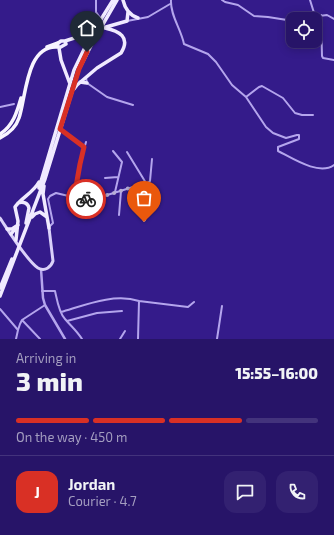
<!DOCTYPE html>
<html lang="en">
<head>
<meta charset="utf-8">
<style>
	:root { --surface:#271468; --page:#332171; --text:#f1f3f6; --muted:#a49ec0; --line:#43337c; --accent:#d93025 }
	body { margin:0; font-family:"Exo 2",sans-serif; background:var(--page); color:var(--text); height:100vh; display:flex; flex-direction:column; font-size:15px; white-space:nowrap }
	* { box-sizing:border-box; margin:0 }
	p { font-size:13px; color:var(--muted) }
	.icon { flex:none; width:22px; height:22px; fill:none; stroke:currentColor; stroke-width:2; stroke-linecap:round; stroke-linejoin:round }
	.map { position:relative; height:339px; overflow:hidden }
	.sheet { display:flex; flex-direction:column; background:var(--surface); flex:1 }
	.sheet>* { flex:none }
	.fabs { position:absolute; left:286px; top:12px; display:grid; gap:8px }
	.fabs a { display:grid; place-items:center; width:36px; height:36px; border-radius:8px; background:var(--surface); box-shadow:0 2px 10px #0003,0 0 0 1px var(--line); font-size:20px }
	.pin { position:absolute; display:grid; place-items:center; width:34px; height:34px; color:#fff; margin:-41px -17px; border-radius:50% 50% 50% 0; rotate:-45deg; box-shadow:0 0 4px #0007 }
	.pin .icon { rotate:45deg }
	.courier { position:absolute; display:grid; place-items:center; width:40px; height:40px; margin:-20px; border:3px solid #d93025; border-radius:50%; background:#fff; color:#222; box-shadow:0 1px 5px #0007 }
	.headline em { font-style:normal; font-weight:800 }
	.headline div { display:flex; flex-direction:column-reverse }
	.headline { display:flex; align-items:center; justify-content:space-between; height:68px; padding:0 16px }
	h1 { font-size:26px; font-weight:800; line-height:30px }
	.bar { display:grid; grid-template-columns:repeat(4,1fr); gap:6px 4px; align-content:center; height:48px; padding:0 16px }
	.bar i { height:5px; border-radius:3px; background:var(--line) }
	.bar .current { background:var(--accent) }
	.bar p { grid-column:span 4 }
	.line { display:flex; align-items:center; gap:10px; padding:0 16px; border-top:1px solid var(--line) }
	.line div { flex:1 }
	.round { display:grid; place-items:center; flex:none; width:42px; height:42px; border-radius:12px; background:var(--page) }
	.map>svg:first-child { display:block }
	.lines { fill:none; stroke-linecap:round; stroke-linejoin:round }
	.minor { stroke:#b4a5ed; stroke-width:2 }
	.tertiary { stroke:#b4a5ed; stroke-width:2.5 }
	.secondary { stroke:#dad1f9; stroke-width:3 }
	.primary { stroke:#f0eaff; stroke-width:3.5 }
	.trunk { stroke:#f8f4ff; stroke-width:3.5 }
	.done { stroke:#b8afd6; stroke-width:4; stroke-dasharray:0 7.2 }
	.route { stroke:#d93025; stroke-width:5 }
</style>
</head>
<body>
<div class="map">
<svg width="334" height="339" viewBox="0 0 334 339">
	<rect width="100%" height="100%" fill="#341b8a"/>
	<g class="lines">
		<!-- minor -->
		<path class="minor" d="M96,0V12L101,19
			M171,0C170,15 181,29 184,44L208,54L216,62L232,85L246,97L266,127L273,133L286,138L297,135H299V139L278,147V151C292,158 319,176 334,165
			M222,0L225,2L238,5L254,16L268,17L287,20L293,19
			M310,0L315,16
			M321,15L322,56L323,58L334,60
			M295,19L327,15L334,19
			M127,21L148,17L170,4
			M86,78L87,83L107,97L133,105
			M246,97L259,87L262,86L283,98L295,113L302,115H313
			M0,107L14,104
			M61,129L84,147
			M113,151L122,162L115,192
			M127,152L146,183
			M105,178L118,177
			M74,198L80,164L86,142
			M119,215L121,191
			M144,221L148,183L150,181L152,159
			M49,227L53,223L48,199L50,196L56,193L81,199L104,196L146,183H148
			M42,291H55C57,300 59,313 65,319C71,326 77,331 82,339
			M0,309L18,330L16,339
			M61,312C85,305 114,293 139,301
			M22,320L45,305
			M67,321L97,313L122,311
			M18,330L20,324L22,320L40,339
			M120,339L125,331
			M138,339L139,301L188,307L194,302
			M217,339L222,306"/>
		<!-- tertiary -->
		<path class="tertiary" d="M41,269L43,298L45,305L65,339"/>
		<!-- secondary -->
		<path class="secondary" d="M0,218C8,230 27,261 38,268C45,272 51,267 53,261L49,228"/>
		<!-- primary -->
		<path class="primary" d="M123,0C125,9 129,15 138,18
			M106,27L127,21L128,12
			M61,41H65L66,44L59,48L57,44Z
			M65,41L93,32
			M59,48L61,60L70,84
			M80,82L87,83
			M74,89L77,85L97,68L121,53C131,37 119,31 105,28
			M44,186L43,194L49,228
			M39,188L74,70L90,37L113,0
			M18,203C23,201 28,203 29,208L26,223
			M32,217L35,214L40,212L47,217
			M7,229H12L18,225
			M11,234L16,228
			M16,240L18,221L15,207C22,197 33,193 39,182
			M0,288L12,259
			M0,296L45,179L79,69L95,38L117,0"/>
		<!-- trunk -->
		<path class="trunk" d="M47,47L58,43
			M0,134C13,126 17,112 21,98
			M0,138C8,134 16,127 19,118C26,98 26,45 57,47"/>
	</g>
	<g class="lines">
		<!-- done -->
		<path class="done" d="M86,199L104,196L146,183H148L144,222"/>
		<!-- route -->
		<path class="route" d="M86,199H81L74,198L80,164L84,147L60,129L79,69L87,52"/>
	</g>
</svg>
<div class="fabs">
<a><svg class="icon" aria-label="locate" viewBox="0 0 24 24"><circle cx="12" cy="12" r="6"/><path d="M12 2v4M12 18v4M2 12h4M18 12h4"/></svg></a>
</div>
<div class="pin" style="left:144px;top:222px;background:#ea580c"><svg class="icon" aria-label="bag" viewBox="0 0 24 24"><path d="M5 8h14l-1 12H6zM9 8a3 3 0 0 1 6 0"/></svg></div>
<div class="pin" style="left:87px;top:52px;background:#1f2937"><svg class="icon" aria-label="home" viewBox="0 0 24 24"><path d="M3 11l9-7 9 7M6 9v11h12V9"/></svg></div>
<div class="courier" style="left:86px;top:199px"><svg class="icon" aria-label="bike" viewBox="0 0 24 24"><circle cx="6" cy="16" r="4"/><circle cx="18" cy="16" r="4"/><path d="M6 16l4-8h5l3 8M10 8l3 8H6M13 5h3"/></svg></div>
</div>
<section class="sheet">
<div class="headline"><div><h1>3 min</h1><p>Arriving in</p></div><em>15:55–16:00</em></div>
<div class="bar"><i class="current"></i><i class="current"></i><i class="current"></i><i></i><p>On the way · 450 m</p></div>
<div class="line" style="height:72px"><b class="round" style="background:var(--accent);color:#fff">J</b><div><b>Jordan</b><p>Courier · 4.7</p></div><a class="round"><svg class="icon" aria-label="chat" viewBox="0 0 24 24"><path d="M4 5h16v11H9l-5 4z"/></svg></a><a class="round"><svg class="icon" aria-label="phone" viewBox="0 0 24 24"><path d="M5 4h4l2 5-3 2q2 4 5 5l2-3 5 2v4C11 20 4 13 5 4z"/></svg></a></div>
</section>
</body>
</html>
